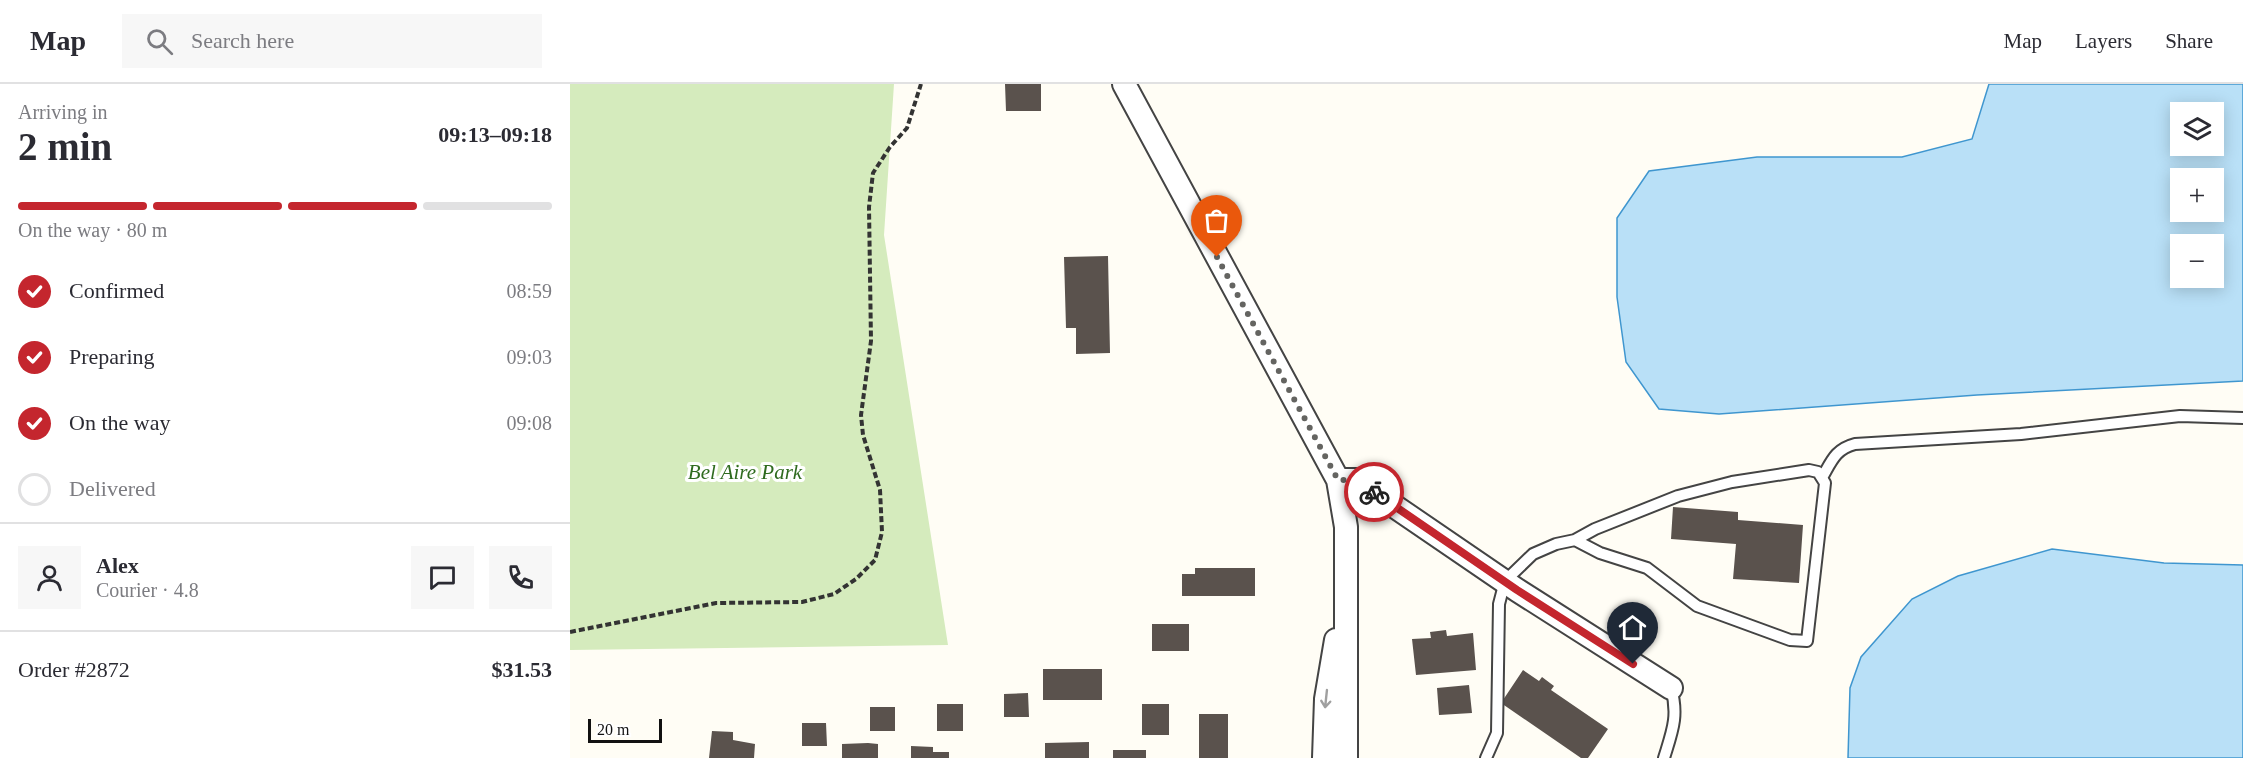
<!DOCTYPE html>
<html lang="en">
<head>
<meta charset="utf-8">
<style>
	:root { --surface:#fff; --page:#f7f7f7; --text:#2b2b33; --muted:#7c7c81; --line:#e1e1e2; --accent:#c4262e }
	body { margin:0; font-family:"Times New Roman",serif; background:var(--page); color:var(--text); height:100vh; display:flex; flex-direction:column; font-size:22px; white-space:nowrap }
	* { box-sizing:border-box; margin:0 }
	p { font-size:20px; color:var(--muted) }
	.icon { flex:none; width:33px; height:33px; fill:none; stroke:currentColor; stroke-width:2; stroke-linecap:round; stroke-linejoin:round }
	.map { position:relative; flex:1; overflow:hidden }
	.panel { display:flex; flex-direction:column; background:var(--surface); width:570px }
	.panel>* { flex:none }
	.buttons { position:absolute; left:1600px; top:18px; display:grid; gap:12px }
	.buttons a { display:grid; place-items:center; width:54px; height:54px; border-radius:0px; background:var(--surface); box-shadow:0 3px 15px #0003; font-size:30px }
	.scale { position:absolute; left:18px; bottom:15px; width:74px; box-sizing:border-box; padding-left:6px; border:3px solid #111; border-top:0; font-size:16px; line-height:21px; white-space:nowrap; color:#111; -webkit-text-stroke:4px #fff; paint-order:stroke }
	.pin { position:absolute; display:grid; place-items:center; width:51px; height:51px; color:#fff; margin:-62px -26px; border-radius:50% 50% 50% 0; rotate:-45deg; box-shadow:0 0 6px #0007 }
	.pin .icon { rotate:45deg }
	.courier { position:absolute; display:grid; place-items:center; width:60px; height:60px; margin:-30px; border:4px solid #c4262e; border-radius:50%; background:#fff; color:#222; box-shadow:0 2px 8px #0007 }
	.headline em { font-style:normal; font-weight:800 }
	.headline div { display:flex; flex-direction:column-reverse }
	.headline { display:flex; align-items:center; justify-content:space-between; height:102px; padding:0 18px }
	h1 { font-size:39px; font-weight:800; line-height:45px }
	.bar { display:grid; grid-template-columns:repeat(4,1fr); gap:9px 6px; align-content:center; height:72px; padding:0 18px }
	.bar i { height:8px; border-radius:4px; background:var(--line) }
	.bar .current { background:var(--accent) }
	.bar p { grid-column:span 4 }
	.line { display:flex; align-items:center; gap:15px; padding:0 18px; border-top:2px solid var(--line) }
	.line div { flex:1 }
	.round { display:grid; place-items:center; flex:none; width:63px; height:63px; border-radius:0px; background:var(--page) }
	ol { padding:0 18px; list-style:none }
	li { display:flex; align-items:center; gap:18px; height:66px }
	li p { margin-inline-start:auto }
	li .icon { padding:6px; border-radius:50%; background:var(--accent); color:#fff; stroke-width:4 }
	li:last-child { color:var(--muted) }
	li i { width:33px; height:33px; border:3px solid var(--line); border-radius:50% }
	header { display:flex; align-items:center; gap:36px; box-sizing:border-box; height:84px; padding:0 30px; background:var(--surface); border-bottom:2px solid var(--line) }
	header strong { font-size:28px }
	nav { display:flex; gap:33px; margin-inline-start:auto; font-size:21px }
	.search { width:420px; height:54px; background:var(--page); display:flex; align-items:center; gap:15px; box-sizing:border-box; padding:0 21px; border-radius:0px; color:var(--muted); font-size:22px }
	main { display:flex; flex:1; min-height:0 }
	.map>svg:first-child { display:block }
	.green { fill:#d5ebbd }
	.water { fill:#b9e0f7; stroke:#3f96cf; stroke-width:1.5; fill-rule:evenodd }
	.building { fill:#5a524d }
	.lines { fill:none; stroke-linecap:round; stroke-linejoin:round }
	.service-casing { stroke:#444; stroke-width:14 }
	.minor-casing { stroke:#444; stroke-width:26 }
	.path { stroke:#333; stroke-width:4; stroke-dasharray:6 3; stroke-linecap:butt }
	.service { stroke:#fff; stroke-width:10 }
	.minor { stroke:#fff; stroke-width:22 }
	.oneway { stroke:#a0a0a0 }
	.done { stroke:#646461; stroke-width:6; stroke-dasharray:0 10.8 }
	.route { stroke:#c4262e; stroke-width:8 }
	.labels { text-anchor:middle; stroke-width:6; stroke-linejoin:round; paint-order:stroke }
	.park-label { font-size:21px; font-style:italic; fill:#2f6b1f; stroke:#fff }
</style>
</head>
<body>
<header>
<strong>Map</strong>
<div class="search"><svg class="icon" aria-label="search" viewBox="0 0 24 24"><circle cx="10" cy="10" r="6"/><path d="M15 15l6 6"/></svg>Search here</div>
<nav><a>Map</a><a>Layers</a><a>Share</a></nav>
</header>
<main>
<section class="panel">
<div class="headline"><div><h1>2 min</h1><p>Arriving in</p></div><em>09:13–09:18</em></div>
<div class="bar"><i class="current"></i><i class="current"></i><i class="current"></i><i></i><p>On the way · 80 m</p></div>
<ol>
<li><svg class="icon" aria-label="check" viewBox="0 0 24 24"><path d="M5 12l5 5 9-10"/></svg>Confirmed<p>08:59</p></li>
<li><svg class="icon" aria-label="check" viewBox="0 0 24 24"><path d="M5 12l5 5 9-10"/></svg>Preparing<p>09:03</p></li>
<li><svg class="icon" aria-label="check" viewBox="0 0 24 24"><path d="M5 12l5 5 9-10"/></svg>On the way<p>09:08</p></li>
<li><i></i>Delivered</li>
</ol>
<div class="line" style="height:108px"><a class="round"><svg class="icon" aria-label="person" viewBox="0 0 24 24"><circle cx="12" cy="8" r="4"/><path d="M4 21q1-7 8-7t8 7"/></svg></a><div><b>Alex</b><p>Courier · 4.8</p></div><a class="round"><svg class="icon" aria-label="chat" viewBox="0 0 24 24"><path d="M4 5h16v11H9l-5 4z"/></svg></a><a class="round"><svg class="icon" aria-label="phone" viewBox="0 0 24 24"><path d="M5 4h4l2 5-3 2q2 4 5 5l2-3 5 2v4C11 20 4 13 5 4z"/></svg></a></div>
<div class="line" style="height:78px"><div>Order #2872</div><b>$31.53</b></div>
</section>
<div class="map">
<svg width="1673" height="674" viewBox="0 0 1673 674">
	<rect width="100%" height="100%" fill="#fffdf5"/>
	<!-- green -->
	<path class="green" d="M0,0H324L314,151L378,561L0,566Z"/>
	<!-- water -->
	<path class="water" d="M1419,0H1673V297L1407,311L1149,330L1089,325L1056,278L1047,213V134L1079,87L1187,73H1332L1402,55ZM1611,28H1644V62H1611ZM1611,94H1644V128H1611ZM1611,160H1644V194H1611Z
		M1482,465L1594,479L1673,481V674H1278L1280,604L1291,573L1342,515L1388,492Z"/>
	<!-- building -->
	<path class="building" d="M435,0H471V27H436Z
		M538,172L540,269L506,270V244H496L494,173Z
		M1103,423L1168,428V436L1233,441L1229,499L1163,495L1166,460L1101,455Z
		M625,484H685V512H612V490H625Z
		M582,540H619V567H582Z
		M876,546L877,552L903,549L906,586L846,591L842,555L861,554L860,548Z
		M473,585H532V616H473Z
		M953,586L969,597L972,593L984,602L981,606L1038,645L1018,674H1011L931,619Z
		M899,601L902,629L869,631L867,604Z
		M458,609L459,633H434V610Z
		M367,620H393V647H367Z
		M572,620H599V651H572Z
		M300,623H325V647H300Z
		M629,630H658V674H629Z
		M232,639H256L257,662H232Z
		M142,647L163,648V656L185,660L184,674H139Z
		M519,658V674H475V659Z
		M298,659L308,660V674H272V660Z
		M341,662L363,663V668H379V674H341Z
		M543,666H576V674H543Z"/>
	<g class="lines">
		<!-- service casing -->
		<g class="service-casing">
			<path id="service" d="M1253,392C1262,376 1266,365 1285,360L1451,350L1610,332L1673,334
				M916,674L927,649L929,520L935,497L963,470L986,460L1005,456L1025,445L1108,412L1162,398L1239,386L1248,388L1255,399L1237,557L1220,556L1127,522L1077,484L1030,469L1005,456
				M1094,674C1102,648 1109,632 1101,604"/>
		</g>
		<!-- minor casing -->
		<g class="minor-casing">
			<path id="minor" d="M554,0L768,396L776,443V674
				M768,396H786L947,506L1101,604
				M754,674L756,615L766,556"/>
		</g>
		<!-- path -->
		<path class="path" d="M0,548L146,519L232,518L264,510L286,495L305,476L312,448L310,406L293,351L291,331L301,257L299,123L303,89L320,63L337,44L351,0"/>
		<!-- service -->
		<use href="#service" class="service"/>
		<!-- minor -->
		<use href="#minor" class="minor"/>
	</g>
	<!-- one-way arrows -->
	<defs><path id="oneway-shaft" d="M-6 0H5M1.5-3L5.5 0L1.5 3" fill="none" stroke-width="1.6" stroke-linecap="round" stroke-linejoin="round" transform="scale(1.5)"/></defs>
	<use class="oneway" href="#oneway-shaft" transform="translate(756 615) rotate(96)"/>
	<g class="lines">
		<!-- done -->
		<path class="done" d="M647,173L768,396H786L804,408"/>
		<!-- route -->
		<path class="route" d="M804,408L947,506L1063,580"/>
	</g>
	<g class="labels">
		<!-- park labels -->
		<g class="park-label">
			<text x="175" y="395">Bel Aire Park</text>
		</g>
	</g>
</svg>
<div class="buttons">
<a><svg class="icon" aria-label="layers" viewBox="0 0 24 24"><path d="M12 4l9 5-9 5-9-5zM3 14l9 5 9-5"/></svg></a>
<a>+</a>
<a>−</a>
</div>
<div class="scale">20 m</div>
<div class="pin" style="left:647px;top:173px;background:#ea580c"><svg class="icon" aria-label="bag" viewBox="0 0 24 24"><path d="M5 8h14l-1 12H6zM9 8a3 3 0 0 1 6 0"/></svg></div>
<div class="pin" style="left:1063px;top:580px;background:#1f2937"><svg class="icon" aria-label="home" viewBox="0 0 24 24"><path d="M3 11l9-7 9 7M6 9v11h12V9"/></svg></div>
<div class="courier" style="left:804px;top:408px"><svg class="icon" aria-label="bike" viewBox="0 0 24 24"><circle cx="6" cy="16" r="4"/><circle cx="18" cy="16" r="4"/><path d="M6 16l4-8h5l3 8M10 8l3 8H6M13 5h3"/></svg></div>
</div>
</main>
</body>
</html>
